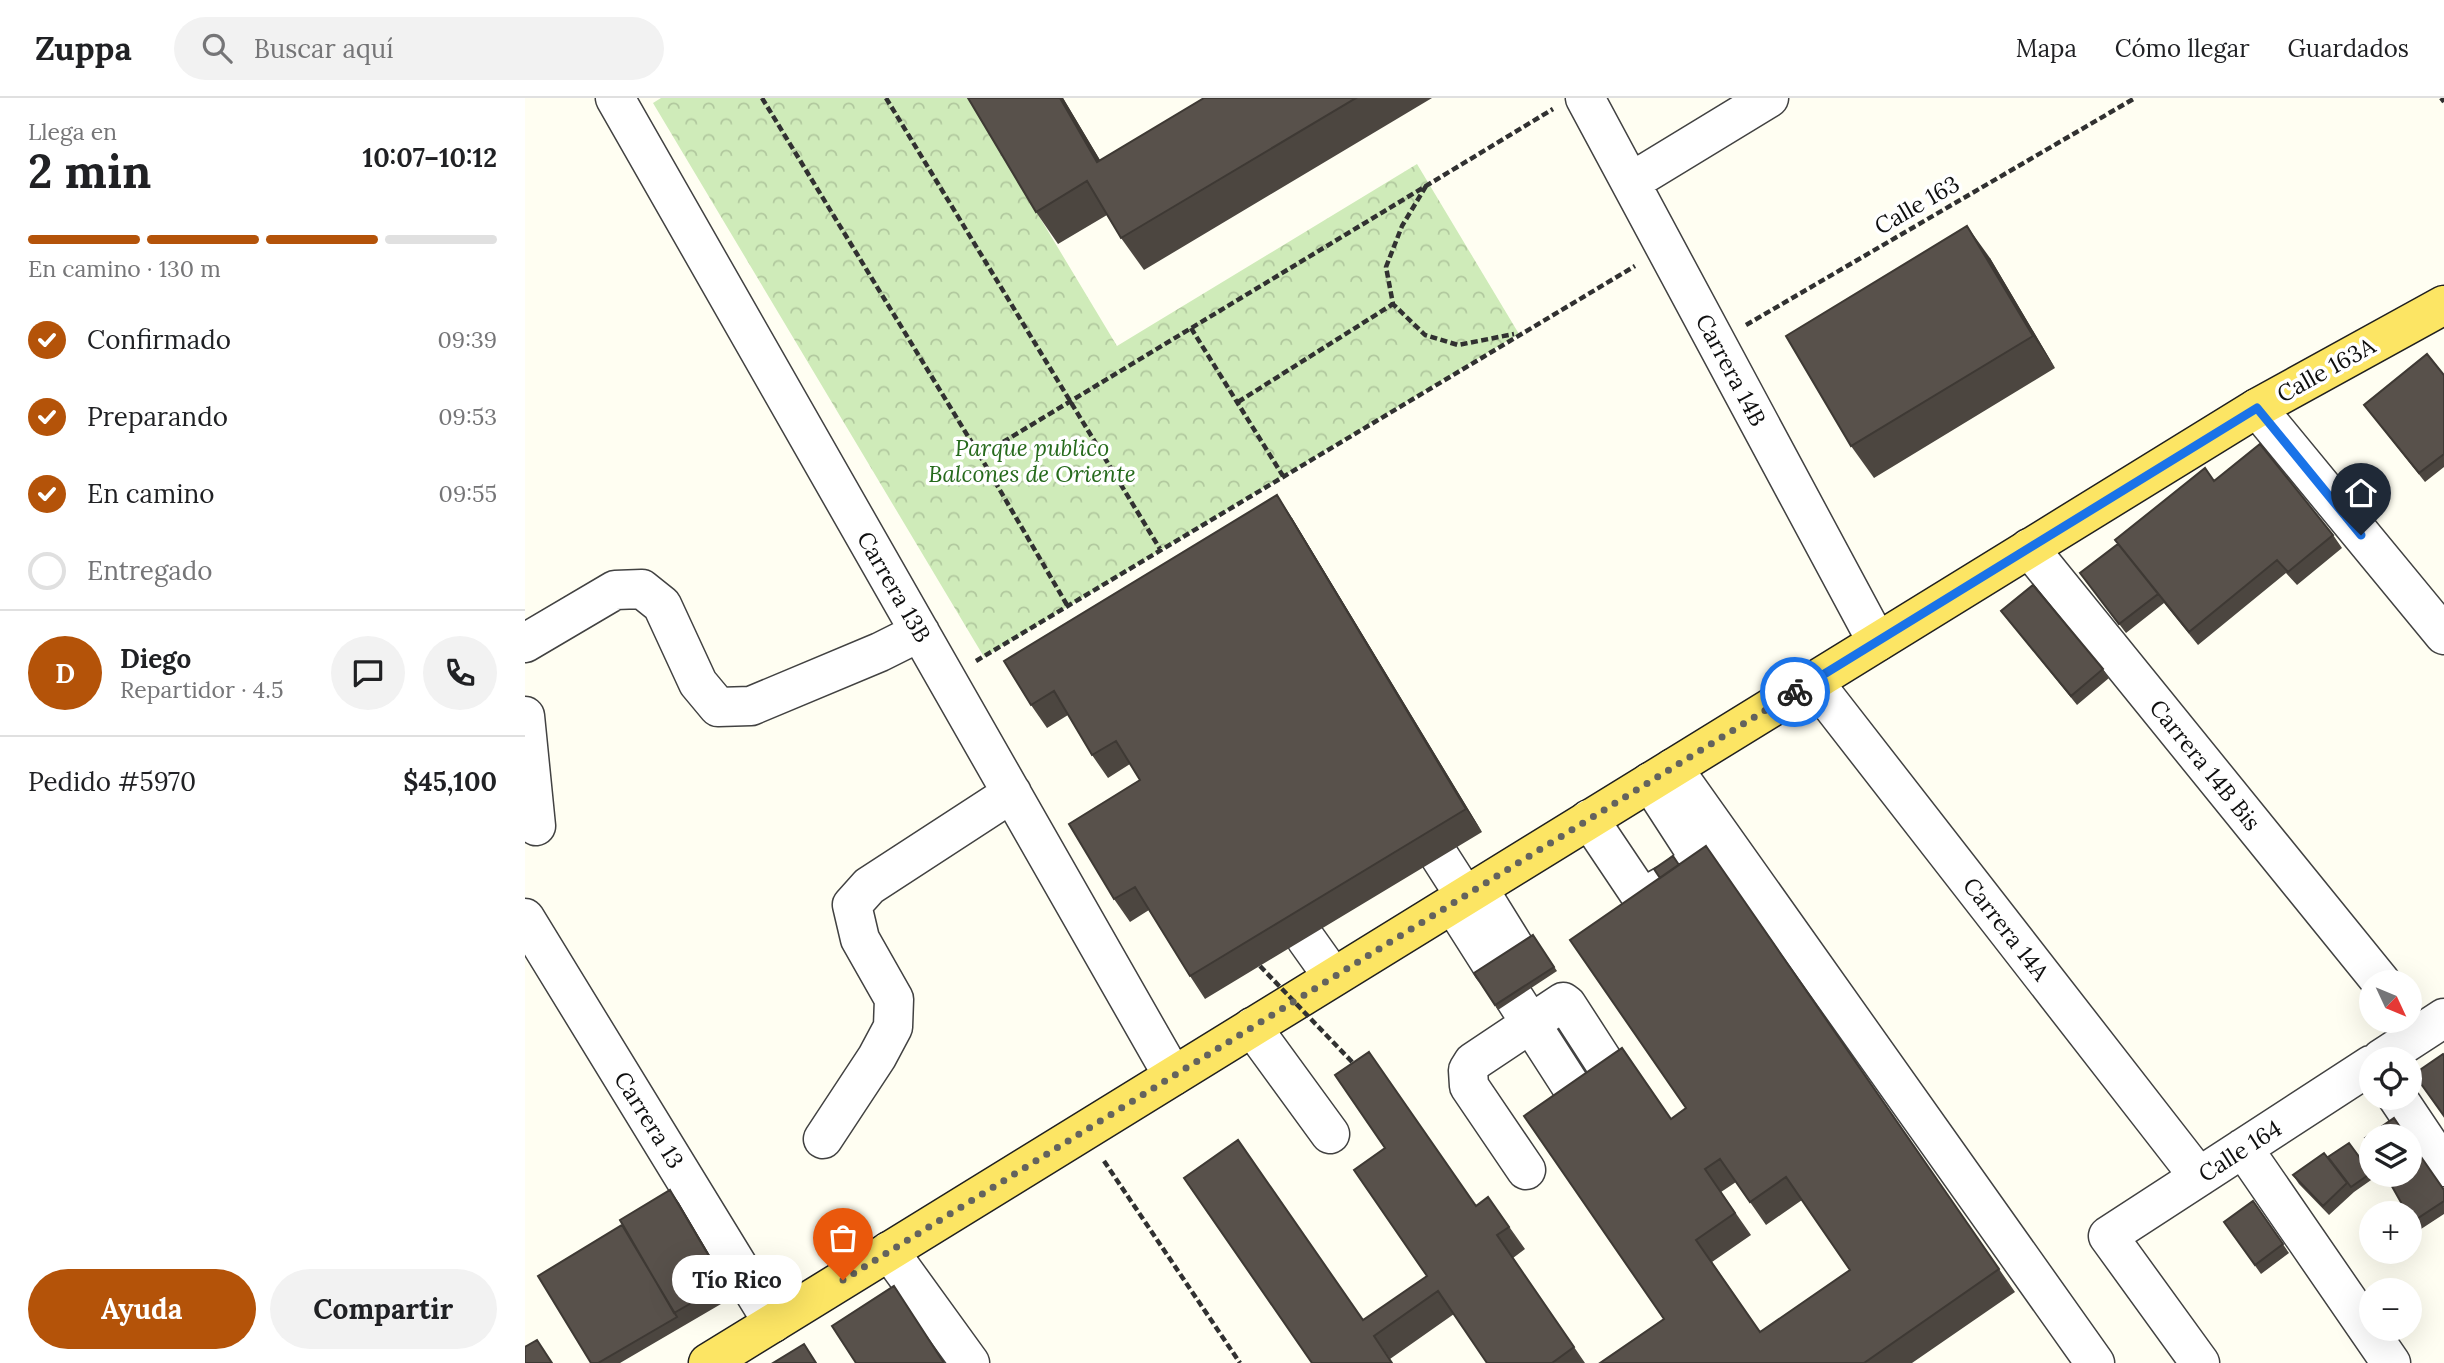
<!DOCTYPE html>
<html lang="es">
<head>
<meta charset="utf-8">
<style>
	:root { --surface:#fff; --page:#f2f2f2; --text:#202124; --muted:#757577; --line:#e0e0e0; --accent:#b45309 }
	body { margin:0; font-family:Lora,serif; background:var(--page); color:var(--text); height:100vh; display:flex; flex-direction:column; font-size:26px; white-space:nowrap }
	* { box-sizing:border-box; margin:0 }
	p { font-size:23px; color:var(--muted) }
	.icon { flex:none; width:38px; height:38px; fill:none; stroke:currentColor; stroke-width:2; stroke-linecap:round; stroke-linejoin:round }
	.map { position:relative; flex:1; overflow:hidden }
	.sheet { display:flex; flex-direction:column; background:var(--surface); width:525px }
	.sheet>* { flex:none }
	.needle { width:46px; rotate:134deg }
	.controls { position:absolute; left:1834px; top:872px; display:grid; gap:14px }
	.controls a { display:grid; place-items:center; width:63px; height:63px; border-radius:50%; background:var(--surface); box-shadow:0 7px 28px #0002; font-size:35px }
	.pin { position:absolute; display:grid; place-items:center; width:60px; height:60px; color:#fff; margin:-72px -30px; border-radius:50% 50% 50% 0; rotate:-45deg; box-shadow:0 0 7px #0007 }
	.pin .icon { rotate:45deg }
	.courier { position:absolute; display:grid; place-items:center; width:70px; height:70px; margin:-35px; border:5px solid #1a73e8; border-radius:50%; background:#fff; color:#222; box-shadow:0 2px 9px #0007 }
	.bubble { position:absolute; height:49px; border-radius:24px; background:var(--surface); box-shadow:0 7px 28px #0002; font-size:23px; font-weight:800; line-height:49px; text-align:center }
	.overview em { font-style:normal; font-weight:800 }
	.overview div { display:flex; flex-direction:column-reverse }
	.overview { display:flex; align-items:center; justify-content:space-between; height:119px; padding:0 28px }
	h1 { font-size:46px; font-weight:800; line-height:52px }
	.bar { display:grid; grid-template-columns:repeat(4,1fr); gap:10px 7px; align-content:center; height:84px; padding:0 28px }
	.bar i { height:9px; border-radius:5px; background:var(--line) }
	.bar .on { background:var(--accent) }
	.bar p { grid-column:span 4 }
	.line { display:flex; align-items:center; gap:18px; padding:0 28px; border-top:2px solid var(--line) }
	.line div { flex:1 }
	.round { display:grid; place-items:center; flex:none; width:74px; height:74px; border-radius:37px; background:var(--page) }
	ol { padding:0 28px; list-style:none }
	li { display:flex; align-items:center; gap:21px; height:77px }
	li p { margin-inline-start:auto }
	li .icon { padding:7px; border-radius:50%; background:var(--accent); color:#fff; stroke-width:4 }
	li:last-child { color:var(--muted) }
	li i { width:38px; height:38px; border:4px solid var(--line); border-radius:50% }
	.primary-button { display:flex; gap:14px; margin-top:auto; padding:14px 28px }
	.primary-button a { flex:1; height:80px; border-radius:42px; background:var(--accent); color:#fff; font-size:28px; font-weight:800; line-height:80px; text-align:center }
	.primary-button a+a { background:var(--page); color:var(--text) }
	header { display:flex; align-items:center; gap:42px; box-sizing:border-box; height:98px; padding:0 35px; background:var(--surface); border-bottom:2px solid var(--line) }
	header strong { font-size:33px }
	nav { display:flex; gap:38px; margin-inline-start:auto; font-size:24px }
	.search { width:490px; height:63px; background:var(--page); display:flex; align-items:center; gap:18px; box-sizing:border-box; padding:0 24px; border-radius:38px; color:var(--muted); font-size:26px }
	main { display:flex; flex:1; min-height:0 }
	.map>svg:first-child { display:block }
	.park { fill:url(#park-crowns) }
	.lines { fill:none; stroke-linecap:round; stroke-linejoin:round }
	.minor-casing { stroke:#424242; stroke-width:41 }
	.major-casing { stroke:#202020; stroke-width:41 }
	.path { stroke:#313131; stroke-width:4.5; stroke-dasharray:7 3.5; stroke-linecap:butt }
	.minor { stroke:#fff; stroke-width:38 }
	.major { stroke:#fce564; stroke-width:38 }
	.path-bridge { stroke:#313131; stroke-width:4.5; stroke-dasharray:7 3.5; stroke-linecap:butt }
	.wall { fill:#4c4640; fill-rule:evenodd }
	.shaded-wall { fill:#3e3934 }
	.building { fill:#58514b; stroke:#3e3934; stroke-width:2; fill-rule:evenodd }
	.done { stroke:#63635e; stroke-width:7; stroke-dasharray:0 12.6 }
	.route { stroke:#1a73e8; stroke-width:9 }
	.labels { text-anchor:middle; stroke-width:7; stroke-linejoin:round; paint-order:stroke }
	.street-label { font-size:23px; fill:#0f0f0f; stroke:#fff }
	.park-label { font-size:23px; font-style:italic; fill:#266a1c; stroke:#fff }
</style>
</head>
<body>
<header>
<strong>Zuppa</strong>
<div class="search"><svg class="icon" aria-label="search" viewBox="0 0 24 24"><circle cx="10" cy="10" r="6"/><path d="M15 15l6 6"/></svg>Buscar aquí</div>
<nav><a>Mapa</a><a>Cómo llegar</a><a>Guardados</a></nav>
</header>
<main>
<section class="sheet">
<div class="overview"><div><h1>2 min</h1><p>Llega en</p></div><em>10:07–10:12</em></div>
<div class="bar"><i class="on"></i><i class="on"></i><i class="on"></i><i></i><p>En camino · 130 m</p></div>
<ol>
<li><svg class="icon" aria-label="check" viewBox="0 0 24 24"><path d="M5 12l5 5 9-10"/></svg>Confirmado<p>09:39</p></li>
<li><svg class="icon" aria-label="check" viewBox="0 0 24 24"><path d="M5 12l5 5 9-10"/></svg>Preparando<p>09:53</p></li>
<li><svg class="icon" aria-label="check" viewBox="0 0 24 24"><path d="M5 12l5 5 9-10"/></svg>En camino<p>09:55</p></li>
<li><i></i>Entregado</li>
</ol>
<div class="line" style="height:126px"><b class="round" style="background:var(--accent);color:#fff">D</b><div><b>Diego</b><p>Repartidor · 4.5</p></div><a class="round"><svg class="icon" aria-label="chat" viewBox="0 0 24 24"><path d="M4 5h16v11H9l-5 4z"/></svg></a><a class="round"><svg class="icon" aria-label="phone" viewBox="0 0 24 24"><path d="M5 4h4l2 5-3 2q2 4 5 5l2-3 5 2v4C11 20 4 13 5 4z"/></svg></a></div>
<div class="line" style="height:91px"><div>Pedido #5970</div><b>$45,100</b></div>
<div class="primary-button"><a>Ayuda</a><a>Compartir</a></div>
</section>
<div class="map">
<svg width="1919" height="1265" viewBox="0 0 1919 1265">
	<defs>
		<pattern id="park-crowns" width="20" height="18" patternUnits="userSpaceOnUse" patternTransform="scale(1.75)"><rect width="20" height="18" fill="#cfebb9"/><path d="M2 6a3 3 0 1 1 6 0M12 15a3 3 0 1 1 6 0" fill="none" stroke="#b1c89e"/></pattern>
	</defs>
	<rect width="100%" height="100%" fill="#fffef2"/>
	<!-- park -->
	<path class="park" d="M136,0H443L592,248L892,66L994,236L459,559L128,5Z"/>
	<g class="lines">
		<!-- minor casing -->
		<g class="minor-casing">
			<path id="minor" d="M90,0L648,978
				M1060,0L1352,544
				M1106,84L1244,0
				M1732,310L1919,537
				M1504,450L1856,884
				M0,545L90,492L117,491L137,507L173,585L193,609L226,608L355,554L395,534
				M1288,583L1674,1079
				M0,618L11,728
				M1148,670L1570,1265
				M1125,684L1171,755L1170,765L1159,774
				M1064,721L1113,794L1122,797L1140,787
				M915,759L940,798
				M953,790L992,853
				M928,806L968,869
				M0,820L248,1225
				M781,841L808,879
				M990,901L1060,1010
				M727,929L805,1036
				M1856,961L1919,920
				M1872,999L1919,1069
				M298,1041L352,959L368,929L369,901L335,841L327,807L344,788L487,695
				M1718,1050L1866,1265
				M1001,1072L944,988L943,972L948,964L1038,904L1042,907L1093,986
				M364,1153L445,1265
				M1675,1265L1583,1138L1846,967"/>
		</g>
		<!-- major casing -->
		<g class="major-casing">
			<path id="major" d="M183,1265L1732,310L1919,207"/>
		</g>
		<!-- path -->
		<path class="path" d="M237,0L455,358
			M361,0L635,451
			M1916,0L1919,4
			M901,88L877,128L861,169L868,206L900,237L933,247L989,236
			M1221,227L1610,0
			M666,230L758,378
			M713,304L868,206
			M542,507L455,358L1028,11
			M451,563L1110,168
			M579,1063L715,1265"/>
		<!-- minor -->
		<use href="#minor" class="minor"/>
		<!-- major -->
		<use href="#major" class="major"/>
		<!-- path-bridge -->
		<path class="path-bridge" d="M735,868L830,967"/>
	</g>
	<!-- wall -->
	<path class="wall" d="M443,0H538L575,62L679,0H907L619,172L596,140L582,117L533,146L511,114Z
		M1465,160L1530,270L1349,380L1326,348Z
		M1919,277V369L1900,384L1839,307Z
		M1689,383L1808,437L1817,450L1772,487L1761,475L1673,547L1639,505L1601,535L1555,475Z
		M767,420L957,734L680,901L665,878L624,812L605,824L589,801L615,682L605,666L583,680L567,657L543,617L522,630L506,607Z
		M1476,513L1578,571L1584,580L1552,607Z
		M1181,748L1490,1194L1387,1265H1075L1139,1221L1146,1021L1161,1010L1154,767ZM1211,1084L1241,1127L1277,1102L1325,1172L1235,1234L1187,1164L1226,1137L1196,1094Z
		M1008,837L1032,873L973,912L949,875Z
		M1803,1059L1846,1075L1849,1080L1829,1094L1804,1117L1774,1086L1768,1077Z
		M145,1092L154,1105L203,1188L196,1206L95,1265H66L97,1127Z
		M1919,1092V1116L1893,1133L1885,1120Z
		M963,1099L1000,1151L988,1160L1060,1265H962L929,1216L865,1261L838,1222L902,1178Z
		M1728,1103L1764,1155L1736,1176L1699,1124Z"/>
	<!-- shaded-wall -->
	<path class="shaded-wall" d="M535,0H538L595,96L572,64Z
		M1442,128L1465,160L1530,270L1508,238Z
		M752,397L767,420L957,734L941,711Z
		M145,1092L154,1105L203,1188L196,1206L187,1193Z"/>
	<!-- building -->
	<path class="building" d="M443,0H535L572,64L679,0H831L596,140L562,83L511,114Z
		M1442,128L1508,238L1326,348L1261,238Z
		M1902,256L1919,277V356L1894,375L1839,307Z
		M1735,346L1808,437L1763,474L1752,462L1664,534L1590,442L1680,370L1689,383Z
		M752,397L941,711L665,878L610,789L589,801L544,726L615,682L591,643L567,657L529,593L506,607L479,563Z
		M1593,446L1633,496L1594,526L1555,475Z
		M1508,487L1578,571L1546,598L1476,513Z
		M1181,748L1474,1171L1339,1265H1075L1139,1221L999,1018L1097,950L1146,1021L1161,1010L1045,842ZM1195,1061L1225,1104L1261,1079L1325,1172L1235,1234L1171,1142L1210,1115L1180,1071Z
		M1148,758L1154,767L1135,780L1129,771Z
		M1008,837L1029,869L970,907L949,875Z
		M844,954L951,1108L963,1099L984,1129L972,1137L1049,1249L1027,1265H962L913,1193L849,1238L867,1265H787L659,1080L713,1042L838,1222L902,1178L829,1072L860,1050L810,977Z
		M1918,956L1919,957V1018L1889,976Z
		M1869,1020L1881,1038H1846V1051L1840,1040Z
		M1885,1043L1919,1092V1103L1887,1124L1885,1120V1115H1882L1860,1076H1885Z
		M1824,1045L1846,1075L1826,1089L1803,1059Z
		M1799,1055L1822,1085L1798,1108L1768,1077Z
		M145,1092L194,1175L187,1193L149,1215L95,1122Z
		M1728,1103L1758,1146L1730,1167L1699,1124Z
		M97,1127L152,1219L73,1265H66L13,1178Z
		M369,1188L419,1265H331L307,1228Z
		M12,1242L27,1265H0V1249Z
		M279,1246L291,1265H248Z"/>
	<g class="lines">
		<!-- done -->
		<path class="done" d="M318,1182L1270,594"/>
		<!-- route -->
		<path class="route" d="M1270,594L1732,310L1836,437"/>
	</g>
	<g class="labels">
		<!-- street labels -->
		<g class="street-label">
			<text transform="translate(1392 107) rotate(-30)" y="8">Calle 163</text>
			<text transform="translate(1206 272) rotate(62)" y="8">Carrera 14B</text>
			<text transform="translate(1801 272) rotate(-29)" y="8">Calle 163A</text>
			<text transform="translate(369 489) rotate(60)" y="8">Carrera 13B</text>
			<text transform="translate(1680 667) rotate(51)" y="8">Carrera 14B Bis</text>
			<text transform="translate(1481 831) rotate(52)" y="8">Carrera 14A</text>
			<text transform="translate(124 1022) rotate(58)" y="8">Carrera 13</text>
			<text transform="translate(1715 1053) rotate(-33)" y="8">Calle 164</text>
		</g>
		<!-- park labels -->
		<g class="park-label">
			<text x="507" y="358">Parque publico<tspan x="507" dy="26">Balcones de Oriente</tspan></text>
		</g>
	</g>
</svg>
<div class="controls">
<a><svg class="needle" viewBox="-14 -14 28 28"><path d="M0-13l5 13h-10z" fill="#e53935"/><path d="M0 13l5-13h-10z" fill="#757577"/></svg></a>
<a><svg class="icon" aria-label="locate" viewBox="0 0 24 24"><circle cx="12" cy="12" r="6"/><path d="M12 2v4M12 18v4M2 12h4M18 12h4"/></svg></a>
<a><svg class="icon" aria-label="layers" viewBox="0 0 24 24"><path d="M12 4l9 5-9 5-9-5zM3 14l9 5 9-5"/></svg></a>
<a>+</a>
<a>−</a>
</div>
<div class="pin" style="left:318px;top:1182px;background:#ea580c"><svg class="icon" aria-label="bag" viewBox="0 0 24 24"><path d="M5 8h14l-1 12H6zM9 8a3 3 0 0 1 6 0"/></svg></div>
<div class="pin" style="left:1836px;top:437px;background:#1f2937"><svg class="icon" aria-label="home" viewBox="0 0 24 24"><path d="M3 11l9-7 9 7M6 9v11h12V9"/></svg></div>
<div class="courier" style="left:1270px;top:594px"><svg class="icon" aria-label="bike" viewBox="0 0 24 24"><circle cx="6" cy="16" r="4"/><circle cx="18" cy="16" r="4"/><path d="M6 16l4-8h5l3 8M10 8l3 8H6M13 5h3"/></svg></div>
<div class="bubble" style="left:147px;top:1157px;width:130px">Tío Rico</div>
</div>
</main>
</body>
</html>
